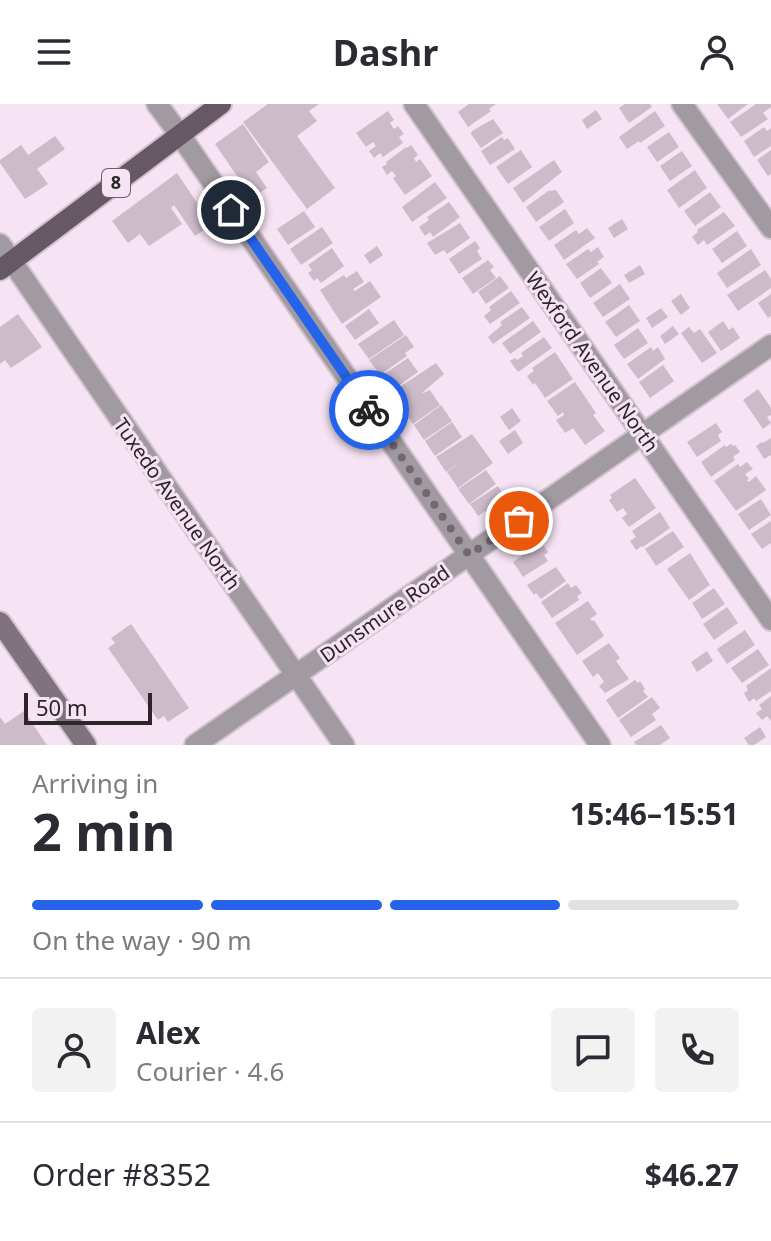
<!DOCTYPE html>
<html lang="en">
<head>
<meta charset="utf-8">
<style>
	:root { --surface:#fff; --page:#f2f2f3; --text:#2b2b33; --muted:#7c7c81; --line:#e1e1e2; --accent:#2563eb }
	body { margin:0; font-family:"Noto Sans",sans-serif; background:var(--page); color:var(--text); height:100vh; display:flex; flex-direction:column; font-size:30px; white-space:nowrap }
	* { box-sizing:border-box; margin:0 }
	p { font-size:26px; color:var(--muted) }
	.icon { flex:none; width:44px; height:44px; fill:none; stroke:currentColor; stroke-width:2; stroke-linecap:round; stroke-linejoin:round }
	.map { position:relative; height:641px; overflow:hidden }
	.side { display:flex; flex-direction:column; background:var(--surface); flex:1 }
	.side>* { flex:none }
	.scale { position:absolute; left:24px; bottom:20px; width:128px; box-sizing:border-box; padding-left:8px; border:4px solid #2c262b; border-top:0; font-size:22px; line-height:28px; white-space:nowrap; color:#2c262b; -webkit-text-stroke:6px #f6e4f4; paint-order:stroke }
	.pin { position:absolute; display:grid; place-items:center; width:68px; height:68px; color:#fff; margin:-34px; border:4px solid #fff; border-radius:50%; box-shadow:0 2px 8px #0007 }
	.courier { position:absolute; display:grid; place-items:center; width:80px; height:80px; margin:-40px; border:6px solid #2563eb; border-radius:50%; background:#fff; color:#222; box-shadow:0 2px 10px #0007 }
	.headline em { font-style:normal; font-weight:700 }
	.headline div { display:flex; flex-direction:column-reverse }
	.headline { display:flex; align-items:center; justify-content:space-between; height:136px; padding:0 32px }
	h1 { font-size:52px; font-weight:700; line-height:60px }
	.bar { display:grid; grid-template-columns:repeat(4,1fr); gap:12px 8px; align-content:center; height:96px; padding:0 32px }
	.bar i { height:10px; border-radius:6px; background:var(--line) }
	.bar .selected { background:var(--accent) }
	.bar p { grid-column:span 4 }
	.line { display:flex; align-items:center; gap:20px; padding:0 32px; border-top:2px solid var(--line) }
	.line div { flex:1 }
	.round { display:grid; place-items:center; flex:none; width:84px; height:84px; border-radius:8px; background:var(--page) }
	header { display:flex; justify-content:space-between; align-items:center; height:104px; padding:0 32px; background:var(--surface); font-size:36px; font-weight:700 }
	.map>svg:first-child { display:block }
	.building { fill:#cdbbca }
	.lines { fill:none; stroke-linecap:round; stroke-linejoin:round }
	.minor-casing { stroke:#d2c2d0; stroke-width:24 }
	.secondary-casing { stroke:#d2c2d0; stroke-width:24 }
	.primary-casing { stroke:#d2c2d0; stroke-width:24 }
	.minor { stroke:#a29aa1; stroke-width:20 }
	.secondary { stroke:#7f747e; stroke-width:20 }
	.primary { stroke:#665965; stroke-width:20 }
	.done { stroke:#736871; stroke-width:8; stroke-dasharray:0 14.4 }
	.route { stroke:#2563eb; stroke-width:10 }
	.labels { text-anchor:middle; stroke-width:6; stroke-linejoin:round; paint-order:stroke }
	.shield { fill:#f6e4f4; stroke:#695f67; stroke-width:2 }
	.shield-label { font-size:18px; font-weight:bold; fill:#2c262b }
	.street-label { font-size:20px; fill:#2c262b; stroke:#f6e4f4 }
</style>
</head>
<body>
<header><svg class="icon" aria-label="menu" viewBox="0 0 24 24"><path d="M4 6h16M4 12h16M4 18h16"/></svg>Dashr<svg class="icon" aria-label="person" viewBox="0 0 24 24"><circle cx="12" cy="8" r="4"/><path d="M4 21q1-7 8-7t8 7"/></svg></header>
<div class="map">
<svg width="771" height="641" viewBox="0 0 771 641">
	<rect width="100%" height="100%" fill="#f6e4f4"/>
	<!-- building -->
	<path class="building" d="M268,0H319L309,7L317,17L297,32L335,84L307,105L243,18Z
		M469,0H496L489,5L491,7L468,23L458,8Z
		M625,0H650L652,3L629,19L619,4Z
		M717,0H748L728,15Z
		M756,0H771V3L763,9L768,15L741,33L730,18Z
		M596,6L602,15L587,25L582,16Z
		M388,7L394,16L390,19L394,25L398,22L404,30L399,33L403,39L383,53L380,49L374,54L369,47L376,42L373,38L366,43L356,29Z
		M655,7L665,22L640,39L639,37L627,45L619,33Z
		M493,15L503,29L481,44L471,30L472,27Z
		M243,20L269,58L256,68L267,84L252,94L215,40Z
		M764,23L767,27L771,24V42L754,53L744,37Z
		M669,28L679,43L657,58L647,43Z
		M55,32L65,45L37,65L48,80L25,95L0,59V56L21,41L28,51Z
		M502,33L504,36L508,34L515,45L490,61L481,47Z
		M411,41L418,51L414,54L416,58L420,55L432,72L405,91L393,74L396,72L392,67L387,71L382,63L387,60L386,58L406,43L407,44Z
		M521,46L532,63L508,80L496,63Z
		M771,46V70L768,72L757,56Z
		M682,47L692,62L670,77L660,62Z
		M554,56L562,68L523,99L513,84Z
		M695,66L707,84L679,104L667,86Z
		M177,69L212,121L195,132L174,101L171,104L182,120L149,142L140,130L128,139L112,117Z
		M435,78L447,94L412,118L402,103Z
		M556,86L564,98L536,118L526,103L548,87Z
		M710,88L721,103L695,122L684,107Z
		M449,98L460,113L433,133L430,128L425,132L419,123L429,116L427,113Z
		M565,105L574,119L549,137L539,123Z
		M304,107L315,123L288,141L277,125Z
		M724,108L735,122L707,141L704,136L698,141L692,133L698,128L697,126Z
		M622,115L628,125L614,134L608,124Z
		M460,119L470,134L447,150L444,146L435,151L427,139Z
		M322,123L333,139L301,161L290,145Z
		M587,124L595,134L564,156L554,141L576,126L579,130Z
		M737,127L747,142L722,159L712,145Z
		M475,137L480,144L477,147L482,155L459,170L449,155Z
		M377,142L383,151L370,160L364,151Z
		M598,143L604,153L597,158L599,160L577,175L566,160L588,145L591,148Z
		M332,144L344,162L321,179L317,174L314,177L308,169L312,166L308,161Z
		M751,145L761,161L727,184L717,169Z
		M488,156L494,163L490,166L496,174L473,190L462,174Z
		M640,161L645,170L629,179L624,171Z
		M601,164L612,179L590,194L580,179Z
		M765,166L771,175V184L738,207L727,191Z
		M357,167L364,178L353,185L355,187L370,177L381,193L342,220L320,186L344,171L346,174Z
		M500,172L509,184L486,200L478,188Z
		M620,180L630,195L603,213L593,199Z
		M511,187L520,199L490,220L484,212L491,206L489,203Z
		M681,190L690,204L681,211L671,197Z
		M771,190V212L768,214L758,199Z
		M629,201L640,217L616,233L605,218Z
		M522,203L530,214L493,240L488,233L502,221L500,218Z
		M661,204L668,213L652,224L646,214Z
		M369,205L379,219L355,236L345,222Z
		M18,210L42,243L11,264L5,256L0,260V223Z
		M394,216L404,231L369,255L358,240Z
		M533,217L541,228L510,250L502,239Z
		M723,217L729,226L733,223L740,234L721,247L708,228Z
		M673,222L679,230L665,240L660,232Z
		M689,223L694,229L700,225L717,249L702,259L681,229Z
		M638,224L648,239L624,255L614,241Z
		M406,231L414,243L405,249L407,252L380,271L369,256Z
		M544,233L552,244L518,268L510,257L515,254L517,256L523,252L521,249Z
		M651,243L653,247L658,243L665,255L638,275L627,260Z
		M555,248L573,275L545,294L535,279L533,281L527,272L534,267L532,264Z
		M408,254L418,268L391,287L384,278L388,275L384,270Z
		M436,259L444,270L421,290L430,286L440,301L413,320L392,288Z
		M663,261L674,277L650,294L639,278Z
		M575,278L596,309L593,311L605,327L585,341L573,324L565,329L556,316L564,311L563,308L558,312L547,297Z
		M758,285L771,304V311L767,313L771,319L763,325L743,296Z
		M441,301L452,317L424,336L414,321Z
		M512,304L521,317L509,326L500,313Z
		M452,318L462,333L435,352L425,337Z
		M716,319L722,328L718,331L721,337L697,353L687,338Z
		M515,326L523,339L508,350L499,337Z
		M472,330L493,359L458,384L447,368L462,356L446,368L436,353Z
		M771,334V351L764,355L756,342L762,338L763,339Z
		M731,340L733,342L735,341L740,348L733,353L735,356L711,373L701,358L725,341L726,343Z
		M747,358L753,365L745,370L749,375L747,376L749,378L756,372L766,386L736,407L714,377L738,360L740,363Z
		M486,366L496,380L469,400L458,385Z
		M635,374L656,404L629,423L622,414L627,410L623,404L617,408L609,396L612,394L610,391Z
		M498,382L506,394L478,412L470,400Z
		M761,395L771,411L749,426L738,410Z
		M660,408L670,424L643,443L642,442L636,446L630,437L636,433L632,427Z
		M771,417V439L762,445L751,430Z
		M673,427L684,443L656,462L645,445Z
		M537,441L540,445L544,442L548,448L544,451L548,457L523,473L513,458Z
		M690,449L710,481L689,496L667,465Z
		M556,463L566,477L541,495L536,489L534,491L527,481Z
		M568,479L571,484L576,481L582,489L577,492L579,496L552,514L541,498Z
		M714,484L725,500L702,515L692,499Z
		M588,497L597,510L590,515L592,517L594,516L604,532L577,551L555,519Z
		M727,503L738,519L714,536L703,520Z
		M131,520L189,604L168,618L164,612L158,616L108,544L115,539L111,534Z
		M745,526L755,541L727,560L717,545Z
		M609,539L620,554L616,557L629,575L605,589L599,582L604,578L598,569L593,573L582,557Z
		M758,545L769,561L742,579L731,564Z
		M707,547L713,557L697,568L691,558Z
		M771,564V587L756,597L754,594L749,598L744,589L748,586L746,582Z
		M635,576L638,579L640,577L645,585L643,587L648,593L618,614L606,596Z
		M771,592V617L767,612L762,616L756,609L762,605L759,601Z
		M652,593L660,604L652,610L656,616L631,633L619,616Z
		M24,607L47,641H0V613L5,620Z
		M661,621L670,634L660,641H636L634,638Z
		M760,623L766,633L754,641H749L744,634Z"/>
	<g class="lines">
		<!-- minor casing -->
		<g class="minor-casing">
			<path id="minor" d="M157,0L180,31L600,641
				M414,0L771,516
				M682,0L771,124
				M0,140L344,641
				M195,641L771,241"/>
		</g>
		<!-- secondary casing -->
		<g class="secondary-casing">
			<path id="secondary" d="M0,518L86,641"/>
		</g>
		<!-- primary casing -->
		<g class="primary-casing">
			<path id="primary" d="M0,166L221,0"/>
		</g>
		<!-- minor -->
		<use href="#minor" class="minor"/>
		<!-- secondary -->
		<use href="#secondary" class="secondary"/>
		<!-- primary -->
		<use href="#primary" class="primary"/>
	</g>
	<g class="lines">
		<!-- done -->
		<path class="done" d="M369,306L469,451L519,417"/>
		<!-- route -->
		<path class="route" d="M231,106L369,306"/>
	</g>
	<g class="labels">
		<!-- shield labels -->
		<rect class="shield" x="102" y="65" width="28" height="28" rx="6"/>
		<g class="shield-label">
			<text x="116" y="85">8</text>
		</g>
		<!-- street labels -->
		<g class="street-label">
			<text transform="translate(592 258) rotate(55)" y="7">Wexford Avenue North</text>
			<text transform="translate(177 400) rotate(55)" y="7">Tuxedo Avenue North</text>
			<text transform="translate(385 510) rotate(-35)" y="7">Dunsmure Road</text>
		</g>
	</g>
</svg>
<div class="scale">50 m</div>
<div class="pin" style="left:519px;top:417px;background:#ea580c"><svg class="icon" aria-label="bag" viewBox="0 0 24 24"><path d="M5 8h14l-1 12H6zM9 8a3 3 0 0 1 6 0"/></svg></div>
<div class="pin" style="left:231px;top:106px;background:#1f2937"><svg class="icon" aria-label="home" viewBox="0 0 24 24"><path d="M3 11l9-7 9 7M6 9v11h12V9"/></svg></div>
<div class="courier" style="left:369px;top:306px"><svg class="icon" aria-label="bike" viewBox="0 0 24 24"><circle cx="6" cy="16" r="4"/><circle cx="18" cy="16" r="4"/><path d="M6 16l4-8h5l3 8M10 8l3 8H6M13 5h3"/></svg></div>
</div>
<section class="side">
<div class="headline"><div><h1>2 min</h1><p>Arriving in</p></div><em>15:46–15:51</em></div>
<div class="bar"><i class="selected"></i><i class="selected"></i><i class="selected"></i><i></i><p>On the way · 90 m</p></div>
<div class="line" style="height:144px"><a class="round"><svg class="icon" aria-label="person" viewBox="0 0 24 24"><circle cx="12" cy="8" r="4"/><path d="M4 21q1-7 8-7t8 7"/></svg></a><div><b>Alex</b><p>Courier · 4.6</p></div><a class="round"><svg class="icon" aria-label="chat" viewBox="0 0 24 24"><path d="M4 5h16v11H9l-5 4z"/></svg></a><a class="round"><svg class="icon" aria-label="phone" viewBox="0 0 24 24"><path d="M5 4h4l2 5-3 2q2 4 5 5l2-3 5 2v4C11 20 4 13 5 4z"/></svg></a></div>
<div class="line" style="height:104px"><div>Order #8352</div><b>$46.27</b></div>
</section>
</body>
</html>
